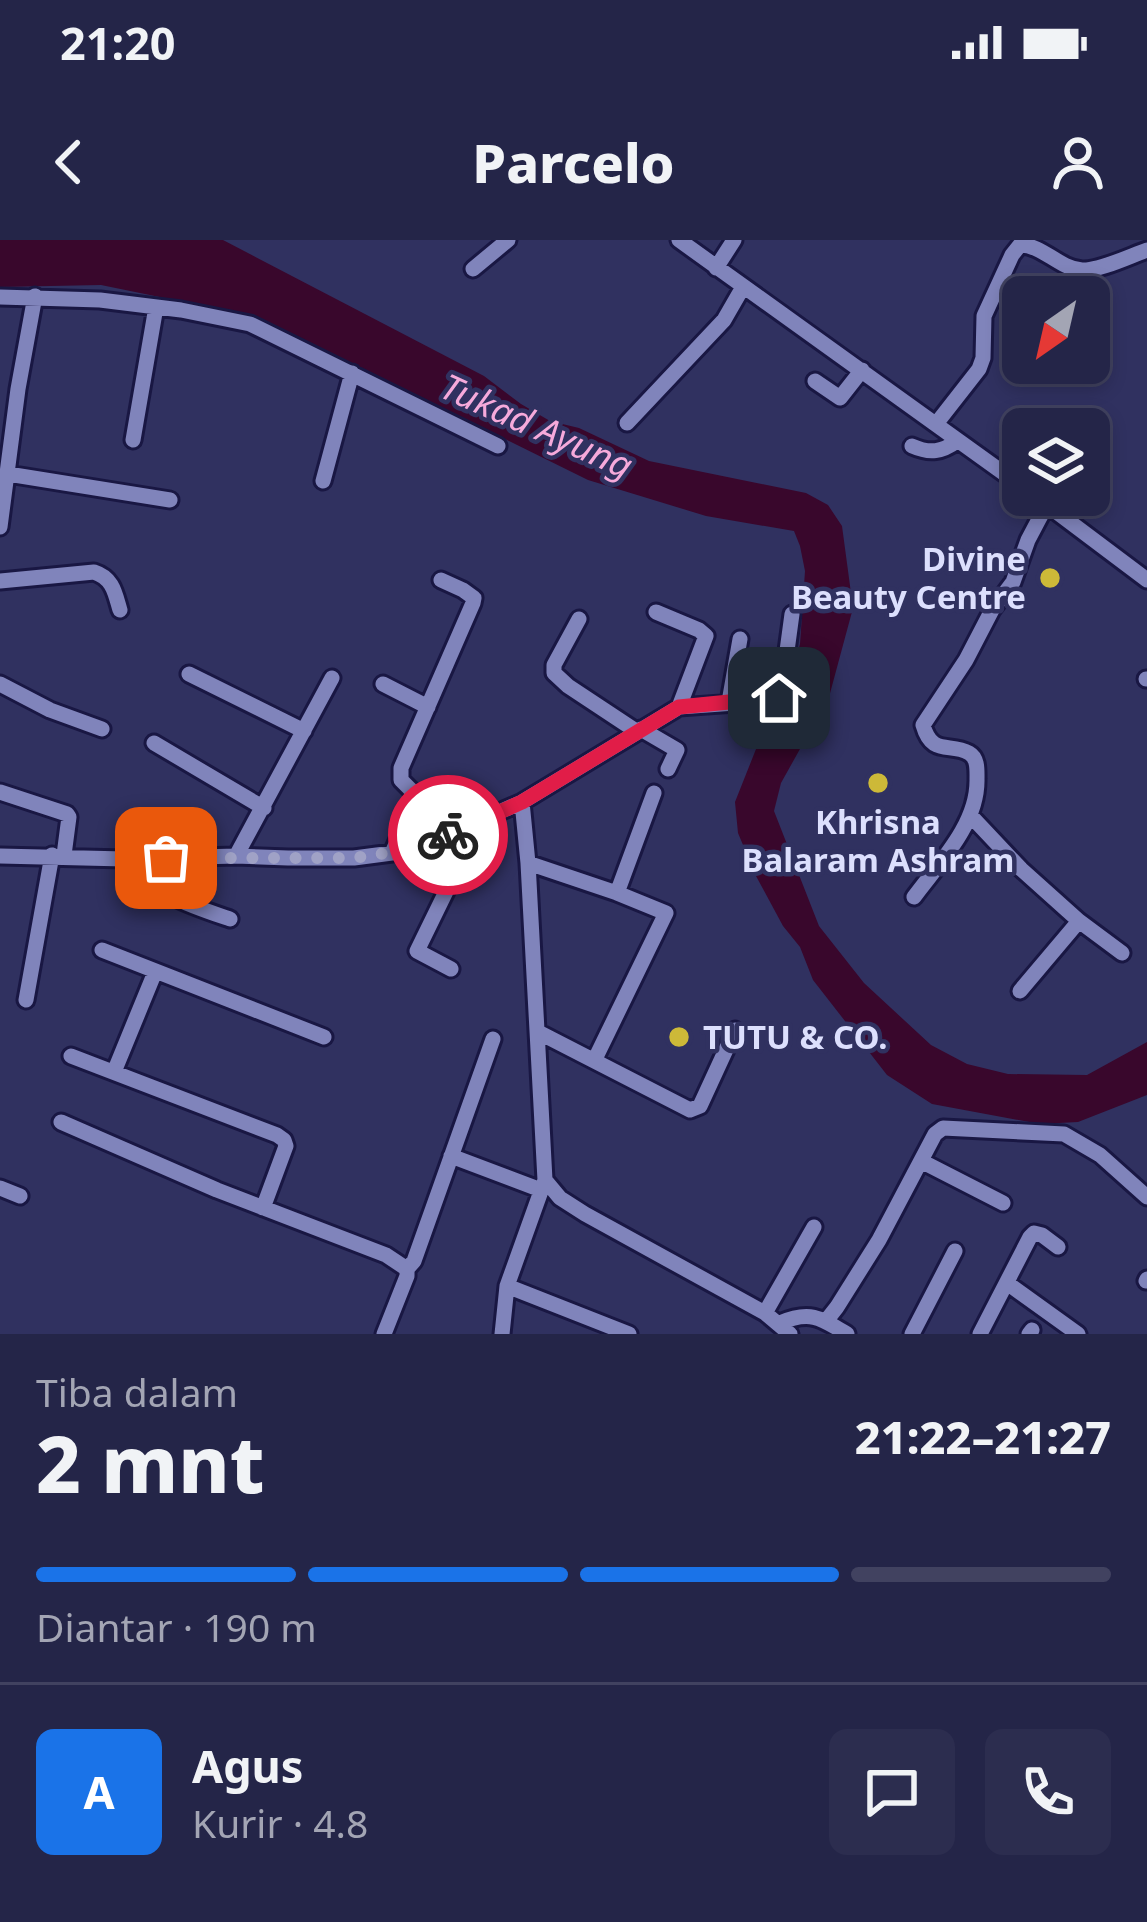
<!DOCTYPE html>
<html lang="id">
<head>
<meta charset="utf-8">
<style>
	:root { --surface:#242548; --page:#2c2d4f; --text:#f1f3f6; --muted:#a3a5b4; --line:#414260; --accent:#1a73e8 }
	body { margin:0; font-family:"Noto Sans",sans-serif; background:var(--page); color:var(--text); height:100vh; display:flex; flex-direction:column; font-size:45px; white-space:nowrap }
	* { box-sizing:border-box; margin:0 }
	p { font-size:39px; color:var(--muted) }
	.icon { flex:none; width:66px; height:66px; fill:none; stroke:currentColor; stroke-width:2; stroke-linecap:round; stroke-linejoin:round }
	.map { position:relative; height:1094px; overflow:hidden }
	.details { display:flex; flex-direction:column; background:var(--surface); flex:1 }
	.details>* { flex:none }
	.needle { width:78px; rotate:214deg }
	.buttons { position:absolute; left:1002px; top:36px; display:grid; gap:24px }
	.buttons a { display:grid; place-items:center; width:108px; height:108px; border-radius:18px; background:var(--surface); box-shadow:0 6px 18px #0003,0 0 0 3px var(--line); font-size:60px }
	.pin { position:absolute; display:grid; place-items:center; width:102px; height:102px; color:#fff; margin:-51px; border-radius:24px; box-shadow:0 6px 18px #0006 }
	.courier { position:absolute; display:grid; place-items:center; width:120px; height:120px; margin:-60px; border:9px solid #e11d48; border-radius:50%; background:#fff; color:#222; box-shadow:0 3px 15px #0007 }
	.summary em { font-style:normal; font-weight:800 }
	.summary div { display:flex; flex-direction:column-reverse }
	.summary { display:flex; align-items:center; justify-content:space-between; height:204px; padding:0 36px }
	h1 { font-size:78px; font-weight:800; line-height:90px }
	.bar { display:grid; grid-template-columns:repeat(4,1fr); gap:18px 12px; align-content:center; height:144px; padding:0 36px }
	.bar i { height:15px; border-radius:9px; background:var(--line) }
	.bar .active { background:var(--accent) }
	.bar p { grid-column:span 4 }
	.line { display:flex; align-items:center; gap:30px; padding:0 36px; border-top:3px solid var(--line) }
	.line div { flex:1 }
	.round { display:grid; place-items:center; flex:none; width:126px; height:126px; border-radius:18px; background:var(--page) }
	.status { display:flex; justify-content:space-between; align-items:center; height:84px; padding:0 60px; background:var(--surface); direction:ltr }
	.status svg { height:33px; fill:currentColor }
	header { display:flex; justify-content:space-between; align-items:center; height:156px; padding:0 36px; background:var(--surface); font-size:54px; font-weight:800 }
	.map>svg:first-child { display:block }
	.water { fill:#39072c }
	.lines { fill:none; stroke-linecap:round; stroke-linejoin:round }
	.minor-casing { stroke:#191743; stroke-width:21 }
	.minor { stroke:#8084bb; stroke-width:15 }
	.done { stroke:#a0a2c6; stroke-width:12; stroke-dasharray:0 21.6 }
	.route { stroke:#e11d48; stroke-width:15 }
	.poi-dot { fill:#cdb938; stroke:#303160; stroke-width:4.5 }
	.labels { text-anchor:middle; stroke-width:9; stroke-linejoin:round; paint-order:stroke }
	.poi-label { font-size:33px; font-weight:bold; fill:#dcdffd; stroke:#303160; text-anchor:end }
	.water-label { font-size:36px; font-style:italic; fill:#f6aadb; stroke:#303160 }
</style>
</head>
<body>
<div class="status"><b>21:20</b><svg viewBox="0 0 49 12"><path d="M0 12V9h3v3zM5 12V6h3v6zM10 12V3h3v9zM15 12V0h3v12zM26 1h20v11H26zM47 4h2v5h-2z"/></svg></div>
<header><svg class="icon" aria-label="back" viewBox="0 0 24 24"><path d="M15 5l-7 7 7 7"/></svg>Parcelo<svg class="icon" aria-label="person" viewBox="0 0 24 24"><circle cx="12" cy="8" r="4"/><path d="M4 21q1-7 8-7t8 7"/></svg></header>
<div class="map">
<svg width="1147" height="1094" viewBox="0 0 1147 1094">
	<rect width="100%" height="100%" fill="#303160"/>
	<!-- water -->
	<path class="water" d="M0,0H223L484,136L521,164L550,181L579,188L649,221L806,253L828,265L842,286L853,368L829,457L781,543L774,571L819,686L864,743L931,805L967,824L1008,834L1087,835L1147,802V855L1078,882L1040,884L932,864L887,835L813,740L800,707L783,686L756,636L738,593L735,562L760,499L788,450L800,404L805,331L800,306L794,291L706,276L588,240L257,77L101,45L0,47Z"/>
	<g class="lines">
		<!-- minor casing -->
		<g class="minor-casing">
			<path id="minor" d="M679,0L1023,247
				M716,28L734,0
				M473,29L508,0
				M0,57L100,60L181,70L250,84L498,206
				M815,141L840,158L862,130
				M627,183L724,80L743,47
				M936,184L979,129L983,118L984,76L1012,15L1020,5C1043,5 1058,28 1082,30C1099,31 1130,16 1147,10
				M133,200L156,67
				M912,206C930,214 942,212 957,201
				M8,234L170,260
				M323,241L352,133
				M1034,255L1147,340
				M0,287L18,149L35,56
				M0,341L94,332C113,338 115,353 120,370
				M656,372L699,390L706,396L679,467
				M579,379L554,425V433L568,446L636,491
				M189,434L304,491
				M1146,439H1147
				M0,444L50,470L102,489
				M383,444L428,467
				M729,462L740,399
				M641,489L677,510L668,529
				M154,503L264,568
				M0,552L67,574L69,577L64,615
				M522,562L528,623L545,940L560,958L585,974L765,1073L790,1094
				M970,575L1021,629L1079,681L1020,751
				M392,613L417,556L401,540V528L473,363L474,358L463,350L441,340
				M0,616L125,619L236,616L288,618H354L392,613L413,609L445,596L522,562L679,467L777,460L781,455L792,374
				M236,616L332,438
				M125,619C160,656 183,663 230,679
				M528,623L617,653L666,673L595,819
				M617,653L654,553
				M914,657C939,623 978,584 977,539C977,530 978,518 969,513C950,502 932,517 923,485L966,420L992,370L1013,342L1028,300L1047,264
				M1079,681L1122,713
				M102,710L324,797
				M451,729L417,711L480,582
				M26,760L52,615
				M538,792L690,870L700,866L735,790
				M71,816L277,895L284,900L286,906L263,968
				M114,832L155,732
				M61,882L217,950L386,1015L407,1029
				M451,916L541,950
				M921,921L1003,963
				M0,948L20,956
				M1146,1041L1147,1039
				M1007,1043L1078,1094
				M507,1046L629,1094
				M765,1073L814,987
				M826,1081L837,1067L879,1000L935,894L943,888L1064,894L1100,915L1147,957
				M780,1083C810,1070 821,1078 847,1094
				M384,1094L407,1036V1029L414,1021L493,799
				M502,1094L507,1046L545,940
				M912,1094L955,1011
				M980,1094L1030,997L1034,993L1042,995L1058,1007
				M1029,1094L1032,1090"/>
		</g>
		<!-- minor -->
		<use href="#minor" class="minor"/>
	</g>
	<g class="lines">
		<!-- done -->
		<path class="done" d="M166,618H354L413,609L448,595"/>
		<!-- route -->
		<path class="route" d="M448,595L522,562L679,467L729,462L772,461L779,458"/>
	</g>
	<!-- markers -->
	<g class="poi-dot">
		<circle cx="1050" cy="338" r="12"/>
		<circle cx="878" cy="543" r="12"/>
		<circle cx="679" cy="797" r="12"/>
	</g>
	<g class="labels">
		<!-- poi labels -->
		<g class="poi-label">
			<text x="1026" y="331">Divine<tspan x="1026" dy="38">Beauty Centre</tspan></text>
			<text x="878" y="594" text-anchor="middle">Khrisna<tspan x="878" dy="38">Balaram Ashram</tspan></text>
			<text x="703" y="809" text-anchor="start">TUTU &amp; CO.</text>
		</g>
		<!-- water labels -->
		<g class="water-label">
			<text transform="translate(537 186) rotate(24)" y="13">Tukad Ayung</text>
		</g>
	</g>
</svg>
<div class="buttons">
<a><svg class="needle" viewBox="-14 -14 28 28"><path d="M0-13l5 13h-10z" fill="#e53935"/><path d="M0 13l5-13h-10z" fill="#a3a5b4"/></svg></a>
<a><svg class="icon" aria-label="layers" viewBox="0 0 24 24"><path d="M12 4l9 5-9 5-9-5zM3 14l9 5 9-5"/></svg></a>
</div>
<div class="pin" style="left:166px;top:618px;background:#ea580c"><svg class="icon" aria-label="bag" viewBox="0 0 24 24"><path d="M5 8h14l-1 12H6zM9 8a3 3 0 0 1 6 0"/></svg></div>
<div class="pin" style="left:779px;top:458px;background:#1f2937"><svg class="icon" aria-label="home" viewBox="0 0 24 24"><path d="M3 11l9-7 9 7M6 9v11h12V9"/></svg></div>
<div class="courier" style="left:448px;top:595px"><svg class="icon" aria-label="bike" viewBox="0 0 24 24"><circle cx="6" cy="16" r="4"/><circle cx="18" cy="16" r="4"/><path d="M6 16l4-8h5l3 8M10 8l3 8H6M13 5h3"/></svg></div>
</div>
<section class="details">
<div class="summary"><div><h1>2 mnt</h1><p>Tiba dalam</p></div><em>21:22–21:27</em></div>
<div class="bar"><i class="active"></i><i class="active"></i><i class="active"></i><i></i><p>Diantar · 190 m</p></div>
<div class="line" style="height:216px"><b class="round" style="background:var(--accent);color:#fff">A</b><div><b>Agus</b><p>Kurir · 4.8</p></div><a class="round"><svg class="icon" aria-label="chat" viewBox="0 0 24 24"><path d="M4 5h16v11H9l-5 4z"/></svg></a><a class="round"><svg class="icon" aria-label="phone" viewBox="0 0 24 24"><path d="M5 4h4l2 5-3 2q2 4 5 5l2-3 5 2v4C11 20 4 13 5 4z"/></svg></a></div>
</section>
</body>
</html>
